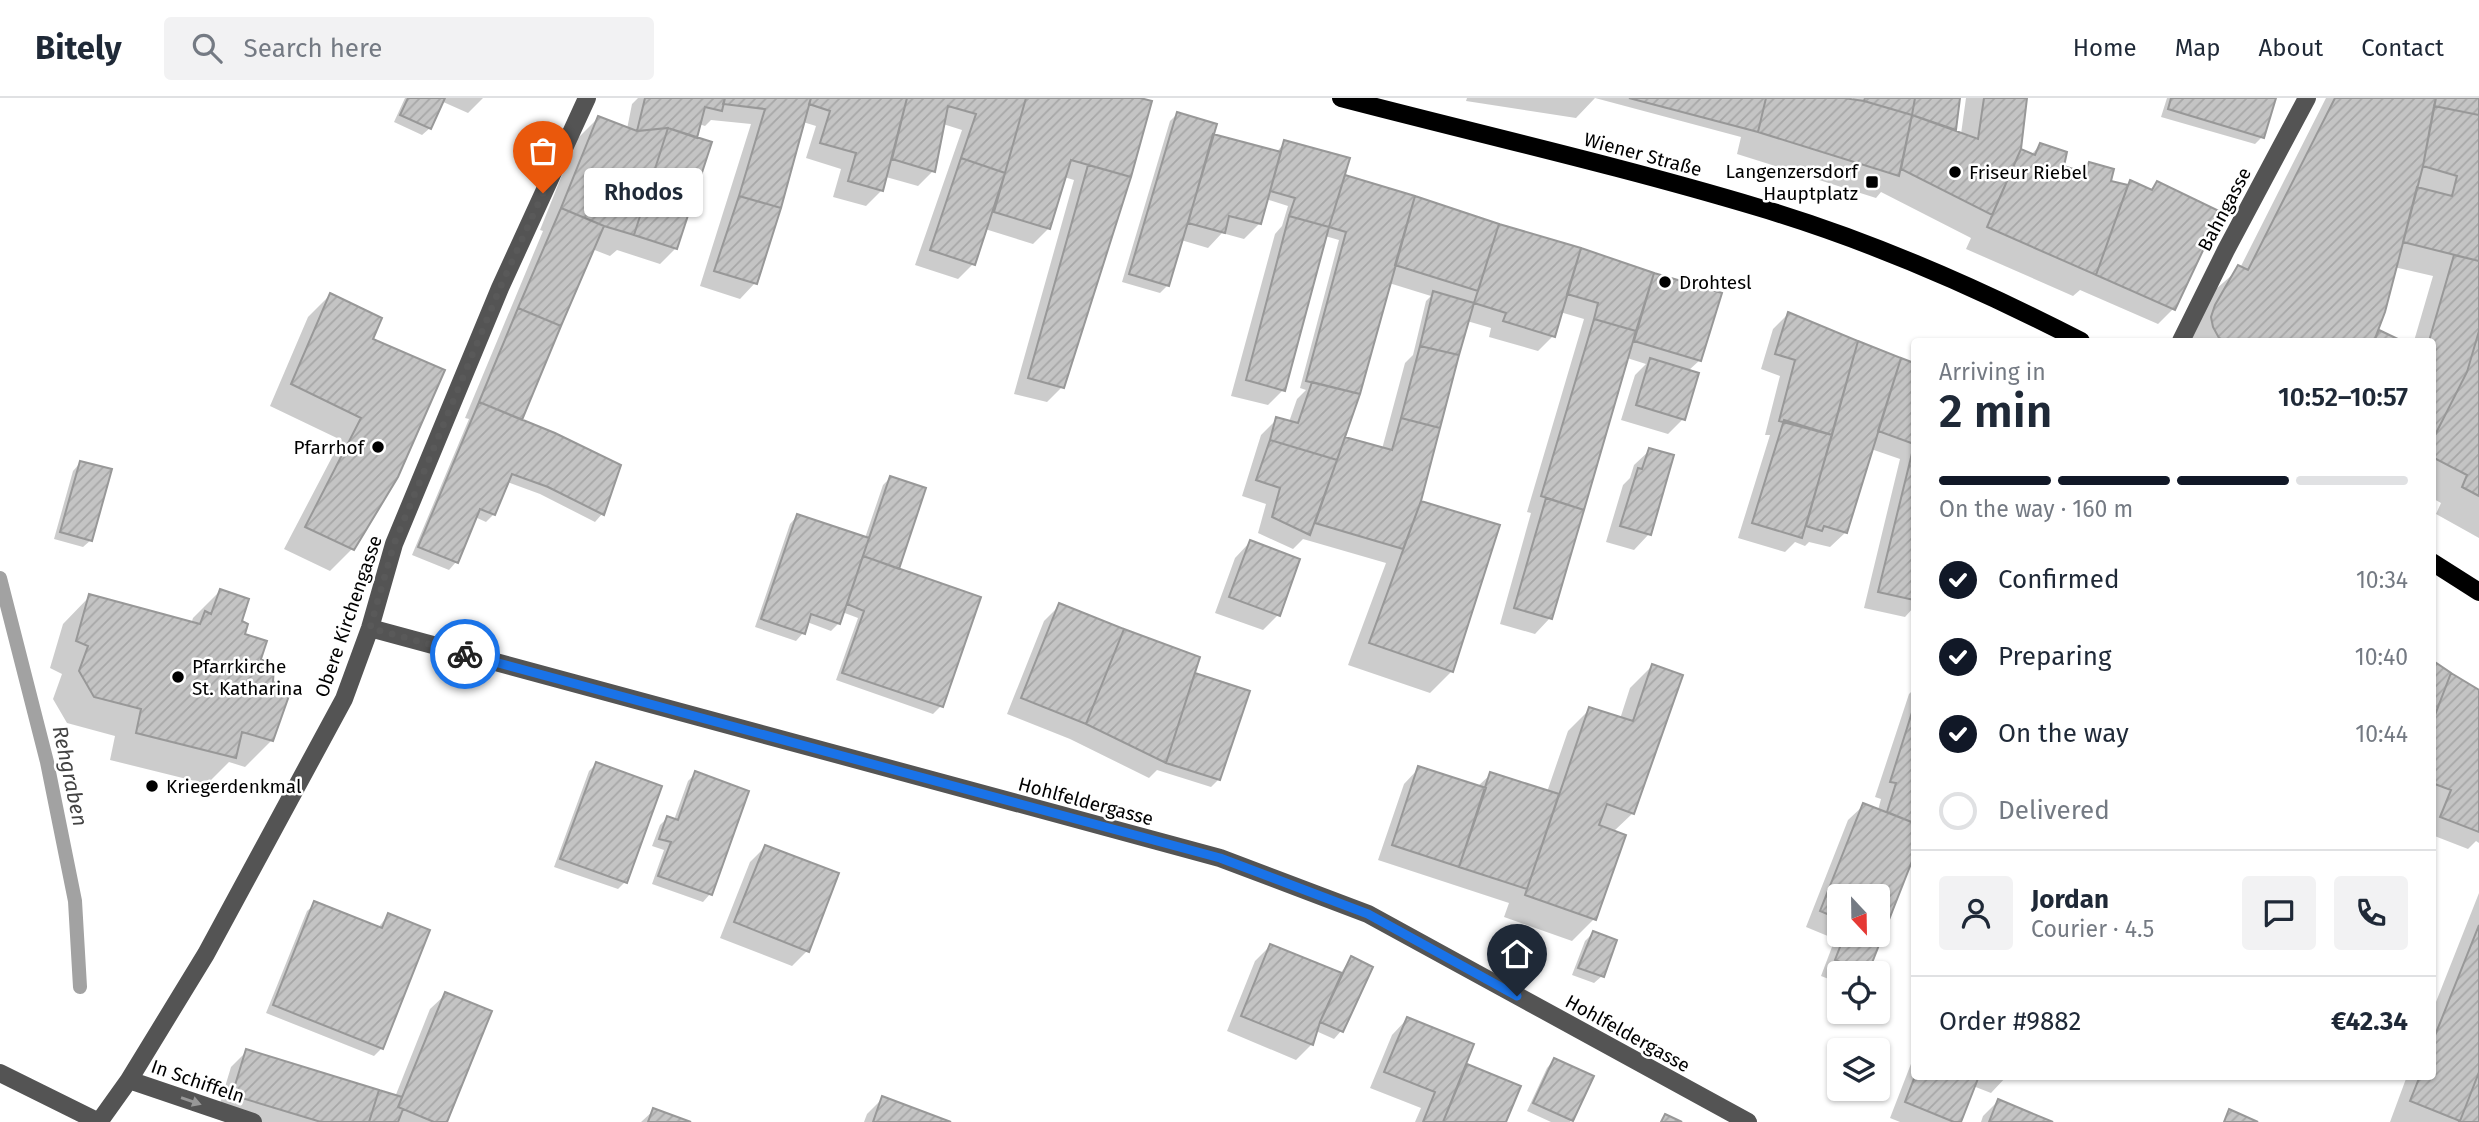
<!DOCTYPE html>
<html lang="en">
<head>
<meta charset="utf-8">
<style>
	:root { --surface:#fff; --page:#f2f2f3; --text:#1f2937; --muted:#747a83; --line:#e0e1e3; --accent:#111827 }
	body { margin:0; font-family:"Fira Sans",sans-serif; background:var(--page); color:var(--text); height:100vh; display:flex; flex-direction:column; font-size:26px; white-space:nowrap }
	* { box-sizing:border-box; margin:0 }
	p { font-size:23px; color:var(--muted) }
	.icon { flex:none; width:38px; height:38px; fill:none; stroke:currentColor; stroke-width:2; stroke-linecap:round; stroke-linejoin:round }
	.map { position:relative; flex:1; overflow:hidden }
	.sheet { position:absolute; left:1911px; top:240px; width:525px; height:742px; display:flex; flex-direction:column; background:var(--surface); border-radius:7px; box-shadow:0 2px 5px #0004 }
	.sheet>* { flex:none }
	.needle { width:46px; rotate:158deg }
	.buttons { position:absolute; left:1827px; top:786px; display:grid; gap:14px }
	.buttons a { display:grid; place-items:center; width:63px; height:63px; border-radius:7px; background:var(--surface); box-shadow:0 2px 5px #0004; font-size:35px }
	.pin { position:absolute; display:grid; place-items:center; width:60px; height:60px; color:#fff; margin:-72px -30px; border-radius:50% 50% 50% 0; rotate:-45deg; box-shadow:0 0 7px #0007 }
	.pin .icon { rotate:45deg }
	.courier { position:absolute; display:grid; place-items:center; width:70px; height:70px; margin:-35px; border:5px solid #1a73e8; border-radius:50%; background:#fff; color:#222; box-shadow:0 2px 9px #0007 }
	.bubble { position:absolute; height:49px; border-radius:7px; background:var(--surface); box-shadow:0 2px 5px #0004; font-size:23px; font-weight:600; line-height:49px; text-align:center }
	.head em { font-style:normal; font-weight:600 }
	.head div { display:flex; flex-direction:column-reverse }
	.head { display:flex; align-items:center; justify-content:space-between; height:119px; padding:0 28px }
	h1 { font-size:46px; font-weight:600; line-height:52px }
	.bar { display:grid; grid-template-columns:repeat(4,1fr); gap:10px 7px; align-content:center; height:84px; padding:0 28px }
	.bar i { height:9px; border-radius:5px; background:var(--line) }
	.bar .on { background:var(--accent) }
	.bar p { grid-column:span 4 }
	.line { display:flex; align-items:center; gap:18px; padding:0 28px; border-top:2px solid var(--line) }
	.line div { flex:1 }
	.round { display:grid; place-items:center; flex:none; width:74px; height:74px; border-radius:7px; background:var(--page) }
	ol { padding:0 28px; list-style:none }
	li { display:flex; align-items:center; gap:21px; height:77px }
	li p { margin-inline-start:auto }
	li .icon { padding:7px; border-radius:50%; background:var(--accent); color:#fff; stroke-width:4 }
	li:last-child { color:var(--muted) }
	li i { width:38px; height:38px; border:4px solid var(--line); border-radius:50% }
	header { display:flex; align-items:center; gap:42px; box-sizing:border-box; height:98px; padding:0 35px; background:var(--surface); border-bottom:2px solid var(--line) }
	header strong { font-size:33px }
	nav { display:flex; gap:38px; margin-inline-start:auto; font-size:24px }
	.search { width:490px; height:63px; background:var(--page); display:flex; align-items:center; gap:18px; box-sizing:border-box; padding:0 24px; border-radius:7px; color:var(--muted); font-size:26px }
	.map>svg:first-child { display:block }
	.shadow { fill:#0003; fill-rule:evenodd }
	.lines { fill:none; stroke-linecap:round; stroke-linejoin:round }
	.stream { stroke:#a2a2a2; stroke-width:14 }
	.building { fill:url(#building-hatch); stroke:#989898; stroke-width:2 }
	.minor { stroke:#545454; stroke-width:18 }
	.major { stroke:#000; stroke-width:18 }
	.oneway { fill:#989898 }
	.done { stroke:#595959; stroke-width:7; stroke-dasharray:0 12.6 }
	.route { stroke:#1a73e8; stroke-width:9 }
	.poi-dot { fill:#000; stroke:#fff; stroke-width:2.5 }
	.labels { text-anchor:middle; stroke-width:5; stroke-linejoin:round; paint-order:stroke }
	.street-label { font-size:19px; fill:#000; stroke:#fff }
	.poi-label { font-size:19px; fill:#000; stroke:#fff; text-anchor:start }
	.water-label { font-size:21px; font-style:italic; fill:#434343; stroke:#fff }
</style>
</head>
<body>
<header>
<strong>Bitely</strong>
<div class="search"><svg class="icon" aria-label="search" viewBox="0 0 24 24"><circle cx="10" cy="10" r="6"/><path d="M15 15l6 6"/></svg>Search here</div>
<nav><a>Home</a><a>Map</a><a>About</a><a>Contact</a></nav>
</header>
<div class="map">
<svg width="2479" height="1024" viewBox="0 0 2479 1024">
	<defs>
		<pattern id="building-hatch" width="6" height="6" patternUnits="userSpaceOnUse" patternTransform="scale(1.75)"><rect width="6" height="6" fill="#c4c4c4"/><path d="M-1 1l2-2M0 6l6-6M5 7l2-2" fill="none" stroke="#a7a7a7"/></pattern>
	</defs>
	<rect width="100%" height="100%" fill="#fff"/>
	<!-- shadow -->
	<path class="shadow" d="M405,0H483L468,15L441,3L430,30L422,37L394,24Z
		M638,0H1134L1129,78L1062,289L1047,304L1014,296L1074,82L1064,79L1049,130L1033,146L985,131L973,166L958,181L915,167L962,32L943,26L933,73L918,88L886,79L882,92L866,108L833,99L841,71L806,60L816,28L803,24L755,185L740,201L700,188L751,26L711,22L705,28L699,26L676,150L660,166L617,152L610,158L592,151L520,323L619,368L602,416L595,424L540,396L507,384L494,416L486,424L475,419L456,464L449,472L412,457L469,321L465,320L543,133L540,132L576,42L598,20L627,31L632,6Z
		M1467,0H1832L1853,3V0H1958L1954,33L1961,36L1966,0H2026L2019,52L2031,57L2040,47L2061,69L2080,75L2089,66L2109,84L2127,88L2131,85L2149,93L2157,85L2173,211L2158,226L2080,192L2073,198L1966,151L1971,140L1881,94L1876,100L1737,56L1741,39L1595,0L1576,20L1466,3Z
		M2167,0H2274L2262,39L2255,46L2161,19Z
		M2326,0H2479V440L2436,416L2441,405L2432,400V243H2414L2433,178L2394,169L2377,233L2398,243H2190L2216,191L2240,170Z
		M1177,16L1211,38L1276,55L1285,44L1343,78L1720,196L1700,262L1688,273L1683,321L1668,336L1621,322L1635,277L1646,266L1627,260L1550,520L1535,536L1500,526L1531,415L1527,414L1584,221L1560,214L1553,238L1538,253L1489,239L1491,230L1467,223L1419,404L1497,428L1452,573L1430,595L1348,567L1386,465L1303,441L1293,451L1258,435L1266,406L1242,398L1261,337L1277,321L1289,324L1297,301L1306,292L1300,290L1339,142L1325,138L1283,292L1268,307L1231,298L1275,136L1282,128L1288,108L1266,101L1260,125L1244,141L1222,135L1208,150L1181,142L1168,187L1160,195L1122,184L1170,23ZM1389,185L1431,198L1426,203L1413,257L1405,265L1382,351L1343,340Z
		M330,197L370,242L352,451L330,473L284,451L341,342L270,308L308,219Z
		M1788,216L1914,266V509L1905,519L1864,510L1900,361L1871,351L1846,434L1830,449L1809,444L1805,448L1795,444L1785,454L1738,440L1770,337H1765L1780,278L1761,271L1773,231Z
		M1650,352L1649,436L1634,452L1606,444L1623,387L1630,380L1634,367Z
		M80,365L91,442L83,449L54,441L73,373Z
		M890,380L897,472L941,608L933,616L836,582L858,520L842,514L839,525L831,533L807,524L803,535L796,543L755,529L790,426L797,418L865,440L883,387Z
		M1250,444L1278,517L1263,532L1215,515L1235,460Z
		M220,493L240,523L243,537L259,562L272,642L245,669L229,664L207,686L110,662L115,638L67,625L53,601L62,576L50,570L63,526L90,498L191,526L193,520Z
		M1060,507L1191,581L1196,577L1247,594L1218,682L1211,689L1157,672L1149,680L1070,641L1007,616L1044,523Z
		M2432,564L2479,593V745L2476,743L2468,751L2432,737V717L2436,707L2432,706Z
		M1652,568L1633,715L1613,734L1594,821L1572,843L1504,819L1509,805L1378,762L1404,686L1419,670L1477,689L1491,676L1547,694L1568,633L1590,611L1620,621L1630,590Z
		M1914,591V753L1867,874L1839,875V885L1821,878L1835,841L1806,829L1848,722L1864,707L1878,712L1881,701L1875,699L1909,596ZM1839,798H1878V836H1839Z
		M596,666L625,784L618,791L554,769L589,673Z
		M696,675L710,796L703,804L652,786L664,752L652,748L660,727L667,720L674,722L688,683Z
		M765,749L807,853L792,868L720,840L750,764Z
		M2479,795V1024H2390L2407,978H2432V914Z
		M315,806L378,830L388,817L382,950L374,958L266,915L307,813Z
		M1593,835L1602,878L1594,885L1572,877L1585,843Z
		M1270,848L1340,876L1351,860L1341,933L1334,941L1316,933L1312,946L1296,962L1227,933L1255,863Z
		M446,896L445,1024H257L218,1012L231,969L247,953L395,999L430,911Z
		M1407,921L1464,967L1519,989L1504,1024H1415L1421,1010L1370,990L1392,937Z
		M1914,958V978H2007L1991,995L1973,988L1959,1024H1900L1890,1020Z
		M1554,962L1572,1022L1570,1024H1551L1527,1013L1547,970Z
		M883,1000L946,1024H864L867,1016Z
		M1998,1003L2048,1024H1981L1983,1018Z
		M654,1012L686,1024H641Z"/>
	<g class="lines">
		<!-- stream -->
		<path class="stream" d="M0,480L47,664L75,803L80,889"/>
	</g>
	<!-- building -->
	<path class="building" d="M408,0H445L431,31L400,17Z
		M645,0H725L722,13L705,9L697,40L668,30L637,33Z
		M725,0H811L781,110L739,98L765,11L723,6Z
		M811,0H907L883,93L848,83L856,55L820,45L830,13L809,6Z
		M907,0H1026L1005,75L961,60L976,16L948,8L935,74L892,61Z
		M1026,0H1140L1152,3L1131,79L1071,62L1050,131L994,114Z
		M1629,0H1766L1758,34Z
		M1766,0H1844L1864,3L1912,17L1899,78L1758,34Z
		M1865,0H1915L1912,17L1864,3Z
		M1915,0H1960L1956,32L1912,17Z
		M1984,0H2027L2021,51L1992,117L1901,71L1912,17L1978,41Z
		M2171,0H2276L2264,40L2168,11Z
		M2335,0H2436L2423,68L2385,214L2374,243H2225L2219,240L2213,229L2211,219L2215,207L2238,167L2248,172Z
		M2436,0H2479V17L2434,8Z
		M2434,8L2479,17V163L2403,144L2417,89L2452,98L2457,78L2423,68Z
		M1177,14L1217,26L1169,188L1129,176Z
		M598,18L637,33L668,30L634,137L604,128L561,110Z
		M668,30L712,44L677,151L634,137Z
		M1213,36L1281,54L1261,126L1229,118L1225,135L1188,125Z
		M1284,42L1350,60L1329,129L1289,118L1295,100L1270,93Z
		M2040,45L2067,54L2064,68L2085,75L2089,64L2114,71L2111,83L2128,87L2096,177L1987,129L2021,51L2035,57Z
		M961,60L1005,75L975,167L930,152Z
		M1088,67L1131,79L1064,290L1028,280Z
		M1345,77L1415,98L1360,296L1306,283L1346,134L1329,129Z
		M2130,82L2152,92L2157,83L2221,114L2175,212L2096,177Z
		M739,98L781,110L757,186L714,173Z
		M1415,98L1499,126L1478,193L1395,167Z
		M561,110L604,128L561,228L518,210Z
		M1289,118L1329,129L1285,293L1246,282Z
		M1499,126L1581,150L1555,239L1503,223L1506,215L1474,205Z
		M1581,150L1654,175L1636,233L1594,221L1598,205L1567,196Z
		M2454,157L2479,163V233L2467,274L2432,343V243H2429Z
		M1654,175L1722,195L1701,263L1634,243Z
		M1433,193L1474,205L1459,257L1420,248Z
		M330,195L382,220L373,241L445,272L398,379L354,452L305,429L361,320L291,286Z
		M518,210L561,228L522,322L479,304Z
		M1788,214L1858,243L1832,337L1779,323L1795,262L1775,256Z
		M1594,221L1636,233L1584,412L1541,398Z
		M2379,232L2402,243H2374Z
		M2479,233V398L2462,389L2467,377L2432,359V343L2467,274Z
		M1858,243L1901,260L1847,435L1824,428L1822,433L1806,428Z
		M1420,248L1459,257L1440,330L1401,320Z
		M1650,260L1699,275L1685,322L1636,307Z
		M1901,260L1914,265V346L1878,333Z
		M1312,284L1360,296L1337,362L1270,342L1276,319L1298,325Z
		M479,304L555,335L621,367L604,417L548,389L512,376L495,417L480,411L458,465L418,449Z
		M1401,320L1440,330L1421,403L1403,451L1315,425L1345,339L1392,352Z
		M1784,322L1832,337L1802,440L1752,425Z
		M1270,342L1337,362L1310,437L1272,419L1280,390L1256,382Z
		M1914,347V502L1878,494Z
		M1649,350L1674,357L1651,437L1620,428L1638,370L1642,371Z
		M80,363L112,371L92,443L60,434Z
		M890,378L926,390L899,471L863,458Z
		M1546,400L1584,412L1552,521L1514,510Z
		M1421,403L1500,427L1453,574L1369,545Z
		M797,416L869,440L840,526L811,516L805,536L761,521Z
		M1250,442L1300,461L1280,518L1229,499Z
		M863,458L981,499L943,609L842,575L864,513L847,506Z
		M220,491L249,501L242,523L248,526L245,536L267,543L261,561L274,569L273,584L291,592L273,643L242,634L236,660L136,635L141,611L94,599L79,573L88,548L76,543L89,496L200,526L205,513L211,516Z
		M1059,505L1124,531L1086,626L1021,600Z
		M1124,531L1200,559L1166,665L1086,626Z
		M2432,562L2451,575L2432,625Z
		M1652,566L1683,577L1634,716L1607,706L1599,727L1626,737L1596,822L1525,797L1589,609L1633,623Z
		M1195,575L1250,593L1220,682L1166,665Z
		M2451,575L2479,592V734L2440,719L2451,692L2432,685V625Z
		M1914,608V725L1887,714L1896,685L1890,684Z
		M596,664L662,688L627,785L560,761Z
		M1418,668L1486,690L1459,769L1392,747Z
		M695,673L749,693L712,797L658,778L671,744L659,741L667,718L678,722Z
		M1490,674L1559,696L1527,791L1459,769Z
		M1863,705L1914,725V758L1868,875L1835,862L1845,836H1878V798H1839V821L1820,813Z
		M765,747L839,775L809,854L734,824Z
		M314,803L382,830L388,815L430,832L383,951L273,907Z
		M2479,827V974L2460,1023L2410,1003L2420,978H2432V945Z
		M1593,833L1617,842L1604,879L1578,870Z
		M1270,846L1342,875L1320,924L1313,947L1241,918Z
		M1351,858L1373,869L1343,934L1320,924Z
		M445,894L492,913L447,1024H434L398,1009Z
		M1407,919L1474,946L1443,1024H1423L1435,994L1384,974Z
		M246,951L379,992L369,1024H321L232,997Z
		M1554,960L1594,978L1573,1023L1533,1005Z
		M1467,966L1521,988L1506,1024H1443Z
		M2479,974V1024H2459L2460,1023Z
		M1915,978H1979L1961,1024H1954L1905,1004Z
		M379,992L402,999L398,1009L403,1011L398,1024H369Z
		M882,998L951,1024H873Z
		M1998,1001L2053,1024H1989Z
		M653,1010L691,1024H648Z
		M2229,1011L2258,1024H2224Z
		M1665,1016L1682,1024H1661Z"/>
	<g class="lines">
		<!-- minor -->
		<path class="minor" d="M2181,243L2226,152L2307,0
			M370,530L1220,760L1368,816L1748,1024
			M0,975L99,1024
			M129,982L253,1024
			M99,1024L129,982L206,856L344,601L370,530L394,446L500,190L587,0"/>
		<!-- major -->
		<path class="major" d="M1341,0C1479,36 1620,68 1757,109C1869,142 1978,190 2081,243
			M2432,464L2479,494"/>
	</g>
	<!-- one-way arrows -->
	<defs><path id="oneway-solid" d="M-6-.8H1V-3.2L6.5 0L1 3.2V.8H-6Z" transform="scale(1.75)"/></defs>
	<use class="oneway" href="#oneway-solid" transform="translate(191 1003) rotate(19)"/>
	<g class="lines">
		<!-- done -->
		<path class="done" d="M465,556L370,530L394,446L500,190L543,95"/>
		<!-- route -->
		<path class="route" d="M465,556L1220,760L1368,816L1517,898"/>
	</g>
	<!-- markers -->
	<g class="poi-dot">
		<circle cx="1955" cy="74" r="7"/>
		<rect x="1865" y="77" width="14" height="14" rx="3.5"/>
		<circle cx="1665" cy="184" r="7"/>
		<circle cx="378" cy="349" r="7"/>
		<circle cx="178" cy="579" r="7"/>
		<circle cx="152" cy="688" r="7"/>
	</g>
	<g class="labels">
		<!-- street labels -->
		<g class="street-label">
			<text transform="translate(1643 56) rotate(15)" y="7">Wiener Straße</text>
			<text transform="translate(2224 111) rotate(-62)" y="7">Bahngasse</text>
			<text transform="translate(348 518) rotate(-71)" y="7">Obere Kirchengasse</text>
			<text transform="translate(1086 703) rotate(15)" y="7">Hohlfeldergasse</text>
			<text transform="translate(1628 935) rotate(29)" y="7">Hohlfeldergasse</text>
			<text transform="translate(198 983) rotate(19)" y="7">In Schiffeln</text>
		</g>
		<!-- poi labels -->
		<g class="poi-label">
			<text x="1858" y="80" text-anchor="end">Langenzersdorf<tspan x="1858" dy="22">Hauptplatz</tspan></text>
			<text x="1969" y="81">Friseur Riebel</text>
			<text x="1679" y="191">Drohtesl</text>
			<text x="364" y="356" text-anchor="end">Pfarrhof</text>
			<text x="192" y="575">Pfarrkirche<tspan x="192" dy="22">St. Katharina</tspan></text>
			<text x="166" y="695">Kriegerdenkmal</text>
		</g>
		<!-- water labels -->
		<g class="water-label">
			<text transform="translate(70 678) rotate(78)" y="7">Rehgraben</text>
		</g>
	</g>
</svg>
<div class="buttons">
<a><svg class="needle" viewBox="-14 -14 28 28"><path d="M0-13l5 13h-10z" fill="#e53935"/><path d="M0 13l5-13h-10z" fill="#747a83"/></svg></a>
<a><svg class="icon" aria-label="locate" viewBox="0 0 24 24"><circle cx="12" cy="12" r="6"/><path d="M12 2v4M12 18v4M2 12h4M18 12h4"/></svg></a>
<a><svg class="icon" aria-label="layers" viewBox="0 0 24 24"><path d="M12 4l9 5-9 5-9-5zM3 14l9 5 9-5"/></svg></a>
</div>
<div class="pin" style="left:543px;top:95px;background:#ea580c"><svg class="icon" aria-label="bag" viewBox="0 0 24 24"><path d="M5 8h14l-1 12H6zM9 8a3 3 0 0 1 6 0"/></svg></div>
<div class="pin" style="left:1517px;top:898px;background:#1f2937"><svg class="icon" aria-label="home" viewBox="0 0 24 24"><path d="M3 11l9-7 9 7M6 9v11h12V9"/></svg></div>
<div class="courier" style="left:465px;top:556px"><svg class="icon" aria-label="bike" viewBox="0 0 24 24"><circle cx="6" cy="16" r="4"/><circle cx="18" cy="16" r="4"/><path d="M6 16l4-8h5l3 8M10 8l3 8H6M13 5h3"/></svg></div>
<div class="bubble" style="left:584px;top:70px;width:119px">Rhodos</div>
<section class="sheet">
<div class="head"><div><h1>2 min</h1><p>Arriving in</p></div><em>10:52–10:57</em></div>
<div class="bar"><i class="on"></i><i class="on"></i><i class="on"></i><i></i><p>On the way · 160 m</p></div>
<ol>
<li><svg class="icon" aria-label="check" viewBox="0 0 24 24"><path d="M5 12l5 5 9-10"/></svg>Confirmed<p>10:34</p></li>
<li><svg class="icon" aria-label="check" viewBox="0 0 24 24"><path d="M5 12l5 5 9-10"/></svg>Preparing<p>10:40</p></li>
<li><svg class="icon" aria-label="check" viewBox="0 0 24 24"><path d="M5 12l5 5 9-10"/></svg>On the way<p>10:44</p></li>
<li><i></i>Delivered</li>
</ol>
<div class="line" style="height:126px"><a class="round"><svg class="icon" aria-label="person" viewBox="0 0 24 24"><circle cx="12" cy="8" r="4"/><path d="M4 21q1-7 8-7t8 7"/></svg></a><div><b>Jordan</b><p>Courier · 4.5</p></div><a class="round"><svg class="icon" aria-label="chat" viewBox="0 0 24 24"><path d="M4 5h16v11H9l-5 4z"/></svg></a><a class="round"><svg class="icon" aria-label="phone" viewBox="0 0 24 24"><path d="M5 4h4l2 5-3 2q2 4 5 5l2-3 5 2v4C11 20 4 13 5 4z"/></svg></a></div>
<div class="line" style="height:91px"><div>Order #9882</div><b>€42.34</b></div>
</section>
</div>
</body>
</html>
